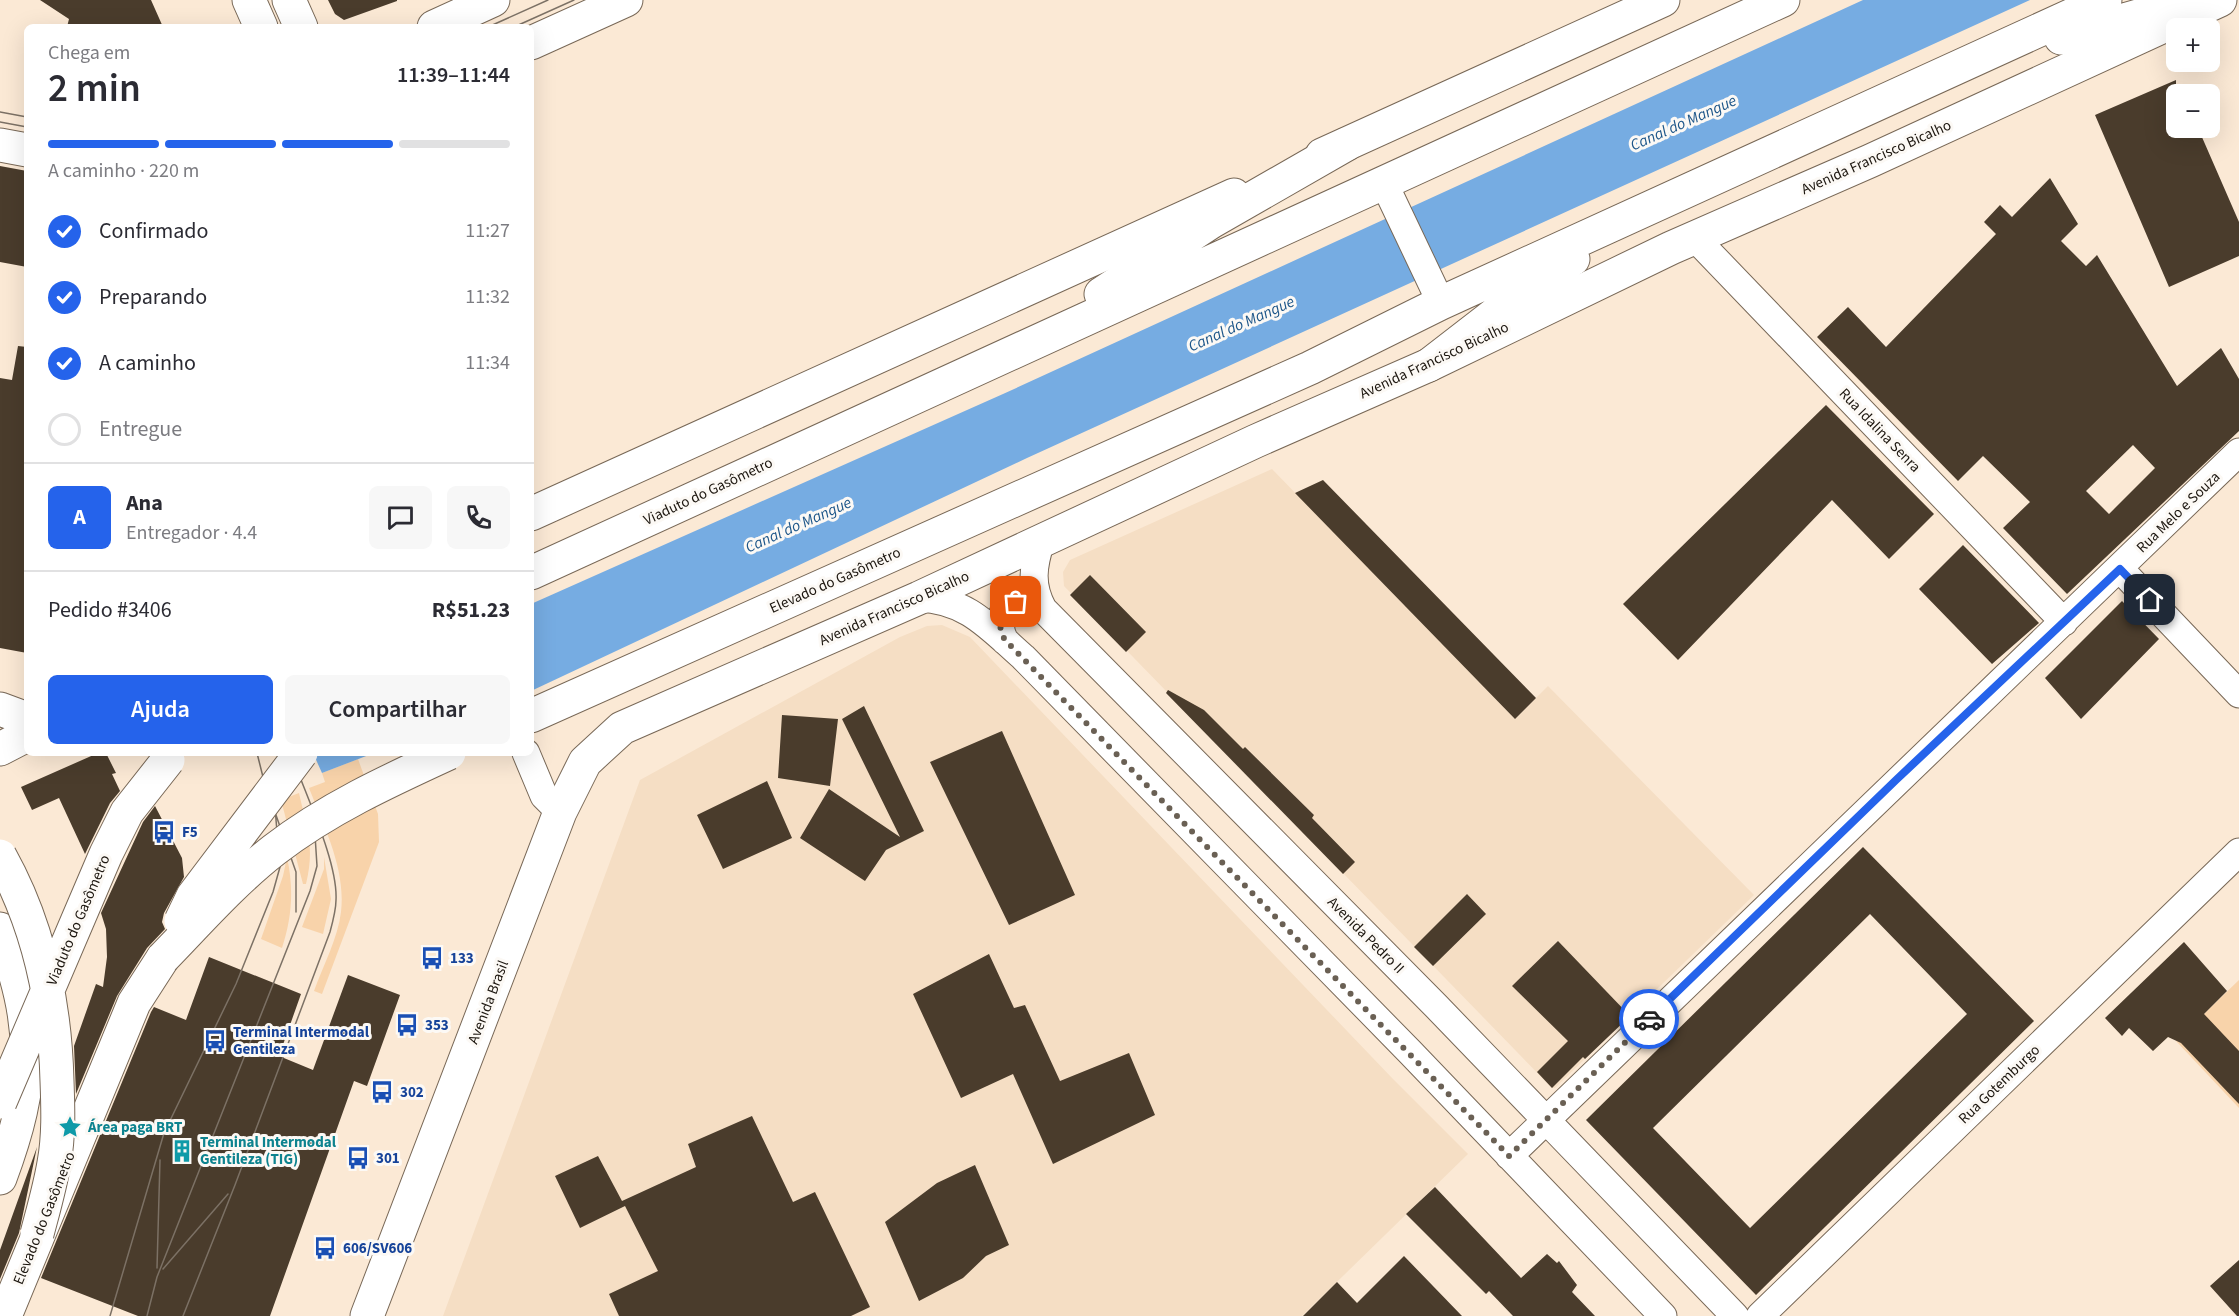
<!DOCTYPE html>
<html lang="pt">
<head>
<meta charset="utf-8">
<style>
	:root { --surface:#fff; --page:#f7f7f7; --text:#2b2b33; --muted:#7c7c81; --line:#e1e1e2; --accent:#2563eb }
	body { margin:0; font-family:"Source Sans 3",sans-serif; background:var(--page); color:var(--text); height:100vh; display:flex; flex-direction:column; font-size:22px; white-space:nowrap }
	* { box-sizing:border-box; margin:0 }
	p { font-size:20px; color:var(--muted) }
	.icon { flex:none; width:33px; height:33px; fill:none; stroke:currentColor; stroke-width:2; stroke-linecap:round; stroke-linejoin:round }
	.map { position:relative; flex:1; overflow:hidden }
	.details { position:absolute; left:24px; top:24px; width:510px; height:732px; display:flex; flex-direction:column; background:var(--surface); border-radius:9px; box-shadow:0 6px 24px #0002 }
	.details>* { flex:none }
	.buttons { position:absolute; left:2166px; top:18px; display:grid; gap:12px }
	.buttons a { display:grid; place-items:center; width:54px; height:54px; border-radius:9px; background:var(--surface); box-shadow:0 6px 24px #0002; font-size:30px }
	.pin { position:absolute; display:grid; place-items:center; width:51px; height:51px; color:#fff; margin:-26px; border-radius:12px; box-shadow:0 3px 9px #0006 }
	.courier { position:absolute; display:grid; place-items:center; width:60px; height:60px; margin:-30px; border:4px solid #2563eb; border-radius:50%; background:#fff; color:#222; box-shadow:0 2px 8px #0007 }
	.overview em { font-style:normal; font-weight:600 }
	.overview div { display:flex; flex-direction:column-reverse }
	.overview { display:flex; align-items:center; justify-content:space-between; height:102px; padding:0 24px }
	h1 { font-size:39px; font-weight:600; line-height:45px }
	.bar { display:grid; grid-template-columns:repeat(4,1fr); gap:9px 6px; align-content:center; height:72px; padding:0 24px }
	.bar i { height:8px; border-radius:4px; background:var(--line) }
	.bar .current { background:var(--accent) }
	.bar p { grid-column:span 4 }
	.line { display:flex; align-items:center; gap:15px; padding:0 24px; border-top:2px solid var(--line) }
	.line div { flex:1 }
	.round { display:grid; place-items:center; flex:none; width:63px; height:63px; border-radius:9px; background:var(--page) }
	ol { padding:0 24px; list-style:none }
	li { display:flex; align-items:center; gap:18px; height:66px }
	li p { margin-inline-start:auto }
	li .icon { padding:6px; border-radius:50%; background:var(--accent); color:#fff; stroke-width:4 }
	li:last-child { color:var(--muted) }
	li i { width:33px; height:33px; border:3px solid var(--line); border-radius:50% }
	.button { display:flex; gap:12px; margin-top:auto; padding:12px 24px }
	.button a { flex:1; height:69px; border-radius:9px; background:var(--accent); color:#fff; font-size:24px; font-weight:600; line-height:69px; text-align:center }
	.button a+a { background:var(--page); color:var(--text) }
	.map>svg:first-child { display:block }
	.built { fill:#f5dec4 }
	.green { fill:#f8d3aa }
	.water { fill:#76ace2 }
	.building { fill:#4a3c2c; fill-rule:evenodd }
	.lines { fill:none; stroke-linecap:round; stroke-linejoin:round }
	.minor-casing { stroke:#786857; stroke-width:29 }
	.major-casing { stroke:#786857; stroke-width:35 }
	.highway-casing { stroke:#786857; stroke-width:35 }
	.minor { stroke:#fff; stroke-width:27 }
	.major { stroke:#fff; stroke-width:33 }
	.highway { stroke:#fff; stroke-width:33 }
	.tram { stroke:#7c7165; stroke-width:1.5 }
	.highway-bridge-casing { stroke:#786857; stroke-width:35; stroke-linecap:butt }
	.highway-bridge { stroke:#fff; stroke-width:33 }
	.done { stroke:#6a6054; stroke-width:6; stroke-dasharray:0 10.8 }
	.route { stroke:#2563eb; stroke-width:8 }
	.labels { text-anchor:middle; stroke-width:6; stroke-linejoin:round; paint-order:stroke }
	.street-label { font-size:15px; fill:#1c160f; stroke:#fcf9f5 }
	.transit-label { font-size:15px; font-weight:bold; fill:#164399; stroke:#fcf9f5; text-anchor:start }
	.culture-label { font-size:15px; font-weight:bold; fill:#0d838f; stroke:#fcf9f5; text-anchor:start }
	.water-label { font-size:16px; font-style:italic; fill:#1d5689; stroke:#fcf9f5 }
</style>
</head>
<body>
<div class="map">
<svg width="2239" height="1316" viewBox="0 0 2239 1316">
	<rect width="100%" height="100%" fill="#fbe9d5"/>
	<!-- built -->
	<path class="built" d="M1272,469L1515,719L1548,686L1754,895L1555,1088H1552L1064,586L1063,572L1070,560Z
		M942,625L970,637L1393,1079L1468,1154L1302,1316H443L640,780L900,637L927,626Z"/>
	<!-- green -->
	<path class="green" d="M358,759L378,814L379,842L322,994L314,991C323,966 338,938 341,912C346,869 324,827 309,788L325,782L322,773Z
		M299,793C307,829 315,847 306,884H303L281,800Z
		M287,857C294,889 292,917 282,948L261,939L283,876Z
		M324,857L331,899L323,934L302,927L324,869Z
		M2239,980V1108L2176,1041Z"/>
	<!-- water -->
	<path class="water" d="M1863,0H2030L1027,458L531,691V604L1003,394Z
		M313,753H374L322,773Z"/>
	<!-- building -->
	<path class="building" d="M40,0H151L163,27H67L69,19Z
		M328,0H397V1L344,20L335,14Z
		M2176,80V128H2198L2239,222V256L2169,287L2095,115Z
		M0,166L27,171V267L0,262Z
		M2050,178L2078,224L2061,241L2086,266L2097,255L2177,386L2221,348L2239,379V431L2067,594L2003,528L2030,502L1983,456L1958,481L1817,337L1848,307L1886,347L1996,234L1984,222L2000,205L2012,217ZM2133,445L2155,468L2109,514L2086,491Z
		M18,346L27,347V653L0,648V378L12,380Z
		M1826,405L1934,514L1889,559L1832,500L1678,660L1623,604Z
		M1323,480L1536,698L1515,719L1295,493Z
		M1963,545L2039,623L1992,664L1919,589Z
		M1090,575L1146,632L1126,652L1070,595Z
		M2122,601L2159,639L2081,719L2045,678Z
		M1168,690L1204,710L1243,749L1245,747L1314,815L1312,818L1355,862L1343,874L1166,693Z
		M864,706L924,831L886,850L865,881L800,838L829,789L900,837L842,719Z
		M782,715L838,719L830,786L778,778Z
		M1002,731L1075,895L1009,925L930,762Z
		M98,753H106L116,773L112,774L120,791L110,803L85,854L59,798L32,810L21,787Z
		M767,781L792,838L723,869L697,815Z
		M155,806L182,858L184,877L164,913L162,922L165,929L147,948L117,996L76,1094L74,1046L96,984L103,987L107,957L106,929L101,913L143,822Z
		M1863,847L2034,1021L1756,1295L1586,1120ZM1870,914L1967,1014L1750,1228L1653,1128Z
		M1467,894L1486,914L1433,966L1414,947Z
		M1558,941L1630,1016L1585,1059L1583,1057L1552,1088L1537,1072L1568,1041L1512,986Z
		M2184,942L2227,991L2204,1014L2239,1051V1104L2181,1043L2168,1037L2153,1051L2129,1028L2122,1036L2105,1018Z
		M989,954L1014,1008L1025,1005L1060,1081L1129,1053L1155,1115L1053,1164L1013,1074L961,1098L913,994Z
		M209,957L301,994L279,1056L313,1070L348,975L400,995L367,1086L354,1081L270,1316H138L41,1278L151,1012L154,1007L186,1020Z
		M752,1116L793,1202L815,1192L870,1307L851,1316H619L609,1294L658,1271L625,1206L580,1228L555,1176L598,1156L622,1201L696,1167L688,1144Z
		M37,1147L19,1233L0,1279V1250Z
		M975,1165L1009,1245L986,1256L963,1278L919,1301L885,1222L937,1183Z
		M1435,1187L1521,1278L1547,1254L1557,1263L1559,1261L1577,1285L1572,1292L1595,1316H1513L1489,1291L1486,1294L1406,1214Z
		M1404,1256L1462,1316H1303L1337,1282L1357,1303Z
		M2239,1260V1316H2237L2210,1286Z"/>
	<g class="lines">
		<!-- minor casing -->
		<g class="minor-casing">
			<path id="minor" d="M1384,183L1441,303
				M1695,238L2064,622
				M1041,541C1033,566 1030,585 1043,609L1436,1006L1735,1316
				M2120,569L2239,694
				M919,598C967,600 989,627 1023,657L1410,1052L1663,1316
				M1005,641C989,612 1018,588 1043,609
				M526,753L544,796L560,812
				M1509,1156L2239,452
				M1760,1316L2239,852"/>
		</g>
		<!-- major casing -->
		<g class="major-casing">
			<path id="major" d="M289,0L301,27
				M434,27L493,0
				M531,43L626,0
				M0,145L27,150
				M1322,155L1663,0
				M531,514L1234,195
				M0,709L27,719
				M0,749L27,735
				M367,1316L560,812L585,762L622,728L919,598L1256,441L1429,365L1671,248L1870,161L2220,0"/>
		</g>
		<!-- highway casing -->
		<g class="highway-casing">
			<path id="highway" d="M249,0L261,27
				M2061,38L2194,0
				M1101,294L1211,222L1347,144
				M1429,365L1504,307L1573,259
				M531,573L1783,0
				M531,716L1310,368L1441,303L2105,0
				M0,929C37,1026 36,1081 0,1178
				M5,1316L134,1003L163,958"/>
		</g>
		<!-- minor -->
		<use href="#minor" class="minor"/>
		<!-- major -->
		<use href="#major" class="major"/>
		<!-- highway -->
		<use href="#highway" class="highway"/>
		<!-- tram -->
		<path class="tram" d="M488,27L548,0
			M514,27L574,0
			M0,112L27,117
			M0,122L27,127
			M257,753L264,781L296,872V912
			M157,1268L160,1160
			M163,1269L228,1194
			M110,1316L164,1133L236,984L273,892L280,867L275,808
			M147,1316L157,1277L310,891L317,866L315,835
			M183,1316L235,1185L330,932C333,921 336,910 336,900C338,861 304,792 291,753"/>
		<!-- highway-bridge casing -->
		<g class="highway-bridge-casing">
			<path id="highway-bridge" d="M0,856C39,926 55,1001 57,1081C58,1108 59,1136 54,1163C50,1187 43,1211 37,1234
				M181,921L193,896L301,753
				M163,958C199,921 233,882 274,850C327,809 388,781 449,753
				M0,1102L106,854L127,812L168,760"/>
		</g>
		<!-- highway-bridge -->
		<use href="#highway-bridge" class="highway-bridge"/>
	</g>
	<g class="lines">
		<!-- done -->
		<path class="done" d="M1016,602C1000,609 996,625 1005,640L1509,1156L1649,1019"/>
		<!-- route -->
		<path class="route" d="M1649,1019L1896,780L2120,569L2150,600"/>
	</g>
	<!-- icons -->
	<defs>
		<g id="bus-bare" transform="scale(1.8)"><path d="M-5-6H5V4H4V6H2V4H-2V6H-4V4H-5ZM-3.5-4V0h7V-4ZM-3.5 1.2v1.5H-2V1.2ZM2 1.2v1.5H3.5V1.2Z" fill="#1a4fb4" stroke="#fcf9f5" stroke-width="2.5" paint-order="stroke"/></g>
		<g id="sight-bare" transform="scale(1.8)"><path d="M0-6L1.8-2.2L6-1.7L2.9 1.2L3.7 5.4L0 3.3L-3.7 5.4L-2.9 1.2L-6-1.7L-1.8-2.2Z" fill="#0f9aa8" stroke="#fcf9f5" stroke-width="2.5" paint-order="stroke"/></g>
		<g id="building-bare" transform="scale(1.8)"><path d="M-4-6H4V6H1V3H-1V6H-4ZM-2.5-4.3h1.7v1.8h-1.7ZM.8-4.3h1.7v1.8H.8ZM-2.5-1h1.7V.8h-1.7ZM.8-1h1.7V.8H.8Z" fill="#0f9aa8" stroke="#fcf9f5" stroke-width="2.5" paint-order="stroke"/></g>
	</defs>
	<g fill-rule="evenodd">
		<use href="#bus-bare" x="164" y="832"/>
		<use href="#bus-bare" x="432" y="958"/>
		<use href="#bus-bare" x="407" y="1025"/>
		<use href="#bus-bare" x="215" y="1041"/>
		<use href="#bus-bare" x="382" y="1092"/>
		<use href="#sight-bare" x="70" y="1127"/>
		<use href="#building-bare" x="182" y="1151"/>
		<use href="#bus-bare" x="358" y="1158"/>
		<use href="#bus-bare" x="325" y="1248"/>
	</g>
	<g class="labels">
		<!-- street labels -->
		<g class="street-label">
			<text transform="translate(1876 157) rotate(-24)" y="5">Avenida Francisco Bicalho</text>
			<text transform="translate(1434 360) rotate(-25)" y="5">Avenida Francisco Bicalho</text>
			<text transform="translate(1880 430) rotate(46)" y="5">Rua Idalina Senra</text>
			<text transform="translate(708 491) rotate(-25)" y="5">Viaduto do Gasômetro</text>
			<text transform="translate(2178 512) rotate(-44)" y="5">Rua Melo e Souza</text>
			<text transform="translate(835 580) rotate(-24)" y="5">Elevado do Gasômetro</text>
			<text transform="translate(894 608) rotate(-24)" y="5">Avenida Francisco Bicalho</text>
			<text transform="translate(78 920) rotate(-67)" y="5">Viaduto do Gasômetro</text>
			<text transform="translate(1366 935) rotate(45)" y="5">Avenida Pedro II</text>
			<text transform="translate(488 1002) rotate(-69)" y="5">Avenida Brasil</text>
			<text transform="translate(1999 1084) rotate(-44)" y="5">Rua Gotemburgo</text>
			<text transform="translate(44 1218) rotate(-68)" y="5">Elevado do Gasômetro</text>
		</g>
		<!-- transit labels -->
		<g class="transit-label">
			<text x="182" y="837">F5</text>
			<text x="450" y="963">133</text>
			<text x="425" y="1030">353</text>
			<text x="233" y="1037">Terminal Intermodal<tspan x="233" dy="17">Gentileza</tspan></text>
			<text x="400" y="1097">302</text>
			<text x="376" y="1163">301</text>
			<text x="343" y="1253">606/SV606</text>
		</g>
		<!-- culture labels -->
		<g class="culture-label">
			<text x="88" y="1132">Área paga BRT</text>
			<text x="200" y="1147">Terminal Intermodal<tspan x="200" dy="17">Gentileza (TIG)</tspan></text>
		</g>
		<!-- water labels -->
		<g class="water-label">
			<text transform="translate(1683 122) rotate(-24)" y="6">Canal do Mangue</text>
			<text transform="translate(1241 323) rotate(-24)" y="6">Canal do Mangue</text>
			<text transform="translate(798 524) rotate(-24)" y="6">Canal do Mangue</text>
		</g>
	</g>
</svg>
<div class="buttons">
<a>+</a>
<a>−</a>
</div>
<div class="pin" style="left:1016px;top:602px;background:#ea580c"><svg class="icon" aria-label="bag" viewBox="0 0 24 24"><path d="M5 8h14l-1 12H6zM9 8a3 3 0 0 1 6 0"/></svg></div>
<div class="pin" style="left:2150px;top:600px;background:#1f2937"><svg class="icon" aria-label="home" viewBox="0 0 24 24"><path d="M3 11l9-7 9 7M6 9v11h12V9"/></svg></div>
<div class="courier" style="left:1649px;top:1019px"><svg class="icon" aria-label="car" viewBox="0 0 24 24"><path d="M5 17H2v-5l4-1 3-4h7l3 4 3 1v5h-3M9 17h6M6 11h13"/><circle cx="7" cy="17" r="2"/><circle cx="17" cy="17" r="2"/></svg></div>
<section class="details">
<div class="overview"><div><h1>2 min</h1><p>Chega em</p></div><em>11:39–11:44</em></div>
<div class="bar"><i class="current"></i><i class="current"></i><i class="current"></i><i></i><p>A caminho · 220 m</p></div>
<ol>
<li><svg class="icon" aria-label="check" viewBox="0 0 24 24"><path d="M5 12l5 5 9-10"/></svg>Confirmado<p>11:27</p></li>
<li><svg class="icon" aria-label="check" viewBox="0 0 24 24"><path d="M5 12l5 5 9-10"/></svg>Preparando<p>11:32</p></li>
<li><svg class="icon" aria-label="check" viewBox="0 0 24 24"><path d="M5 12l5 5 9-10"/></svg>A caminho<p>11:34</p></li>
<li><i></i>Entregue</li>
</ol>
<div class="line" style="height:108px"><b class="round" style="background:var(--accent);color:#fff">A</b><div><b>Ana</b><p>Entregador · 4.4</p></div><a class="round"><svg class="icon" aria-label="chat" viewBox="0 0 24 24"><path d="M4 5h16v11H9l-5 4z"/></svg></a><a class="round"><svg class="icon" aria-label="phone" viewBox="0 0 24 24"><path d="M5 4h4l2 5-3 2q2 4 5 5l2-3 5 2v4C11 20 4 13 5 4z"/></svg></a></div>
<div class="line" style="height:78px"><div>Pedido #3406</div><b>R$51.23</b></div>
<div class="button"><a>Ajuda</a><a>Compartilhar</a></div>
</section>
</div>
</body>
</html>
